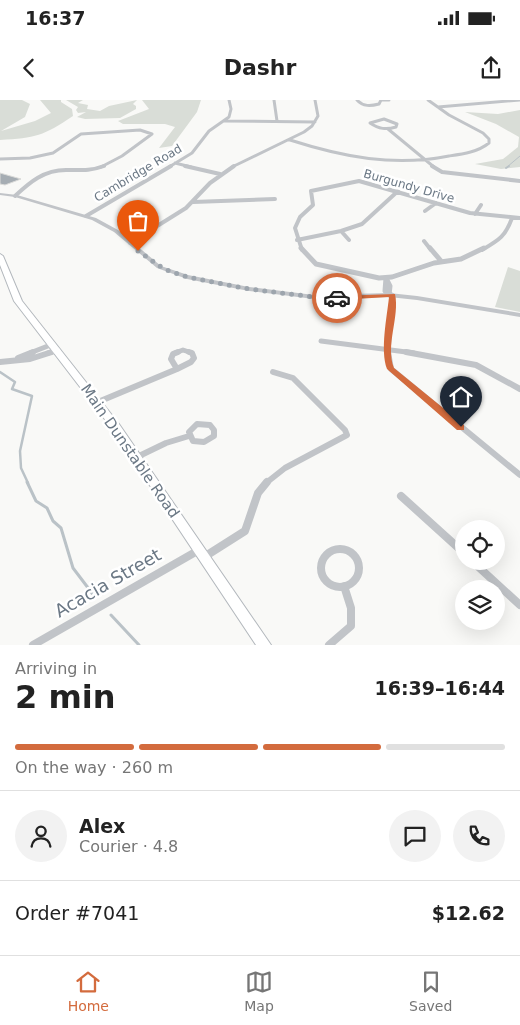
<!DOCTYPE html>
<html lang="en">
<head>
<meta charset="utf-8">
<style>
	:root { --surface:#fff; --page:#f2f2f2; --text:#222; --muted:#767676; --line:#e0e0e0; --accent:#d36b3d }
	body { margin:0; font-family:"DejaVu Sans",sans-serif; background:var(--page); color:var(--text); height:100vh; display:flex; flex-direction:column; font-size:19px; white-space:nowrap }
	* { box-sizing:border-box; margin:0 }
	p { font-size:16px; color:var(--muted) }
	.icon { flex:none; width:28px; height:28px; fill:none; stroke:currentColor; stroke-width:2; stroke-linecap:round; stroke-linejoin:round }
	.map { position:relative; height:545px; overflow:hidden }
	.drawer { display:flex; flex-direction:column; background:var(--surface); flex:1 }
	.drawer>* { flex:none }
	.buttons { position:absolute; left:455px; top:420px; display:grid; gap:10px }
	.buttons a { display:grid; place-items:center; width:50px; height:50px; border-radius:50%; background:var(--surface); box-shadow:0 5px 20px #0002; font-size:25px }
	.pin { position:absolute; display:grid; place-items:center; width:42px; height:42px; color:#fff; margin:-51px -21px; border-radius:50% 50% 50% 0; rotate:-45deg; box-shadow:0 0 5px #0007 }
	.pin .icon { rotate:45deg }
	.courier { position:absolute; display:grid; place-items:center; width:50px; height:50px; margin:-25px; border:4px solid #d36b3d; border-radius:50%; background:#fff; color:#222; box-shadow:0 1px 6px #0007 }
	.overview em { font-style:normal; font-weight:600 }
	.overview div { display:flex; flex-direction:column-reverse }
	.overview { display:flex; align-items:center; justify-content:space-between; height:85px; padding:0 15px }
	h1 { font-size:32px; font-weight:600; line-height:38px }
	.bar { display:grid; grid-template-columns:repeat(4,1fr); gap:8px 5px; align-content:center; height:60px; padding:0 15px }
	.bar i { height:6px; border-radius:4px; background:var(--line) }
	.bar .selected { background:var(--accent) }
	.bar p { grid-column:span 4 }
	.line { display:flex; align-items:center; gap:12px; padding:0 15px; border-top:1px solid var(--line) }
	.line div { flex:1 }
	.round { display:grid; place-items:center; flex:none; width:52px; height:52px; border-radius:26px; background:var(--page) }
	.status { display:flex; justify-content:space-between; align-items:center; height:35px; padding:0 25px; background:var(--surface); direction:ltr }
	.status svg { height:14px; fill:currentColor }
	header { display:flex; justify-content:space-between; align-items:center; height:65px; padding:0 15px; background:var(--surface); font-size:22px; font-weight:600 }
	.tabs { display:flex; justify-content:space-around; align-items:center; height:70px; border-top:1px solid var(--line); background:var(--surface); font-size:14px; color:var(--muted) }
	.tabs a { display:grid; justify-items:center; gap:2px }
	.tabs .selected { color:var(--accent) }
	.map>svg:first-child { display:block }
	.green { fill:#d9ddd7 }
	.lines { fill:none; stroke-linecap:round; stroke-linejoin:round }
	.stream-far3 { stroke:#bac2c7; stroke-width:1 }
	.stream-far2 { stroke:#bac2c7; stroke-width:2 }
	.stream-far1 { stroke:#bac2c7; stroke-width:2.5 }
	.stream { stroke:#bac2c7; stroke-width:3 }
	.building { fill:#a6adb3; stroke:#dbdbd9 }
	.secondary-casing { stroke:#b3b8bd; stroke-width:2 }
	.minor-far4 { stroke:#c1c4c8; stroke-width:3 }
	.minor-far3 { stroke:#c1c4c8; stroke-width:4 }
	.minor-far2 { stroke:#c1c4c8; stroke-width:5 }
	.minor-far1 { stroke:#c1c4c8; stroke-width:6 }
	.minor { stroke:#c1c4c8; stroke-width:8 }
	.tertiary { fill:#c1c4c8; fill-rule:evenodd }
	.secondary { fill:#fff; fill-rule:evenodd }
	.route { fill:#d36b3d }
	.done { stroke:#9da5ad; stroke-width:5; stroke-dasharray:0 9 }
	.labels { text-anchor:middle; stroke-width:5; stroke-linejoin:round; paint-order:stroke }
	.far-street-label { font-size:12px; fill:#6b7885; stroke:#fff }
	.street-label { font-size:15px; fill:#6b7885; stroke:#fff }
	.near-street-label { font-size:18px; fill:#6b7885; stroke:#fff }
</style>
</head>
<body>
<div class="status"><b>16:37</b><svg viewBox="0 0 49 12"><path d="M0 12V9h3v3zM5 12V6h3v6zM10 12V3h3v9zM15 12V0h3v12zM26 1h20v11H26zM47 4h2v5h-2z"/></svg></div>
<header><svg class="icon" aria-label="back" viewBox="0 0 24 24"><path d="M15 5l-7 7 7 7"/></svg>Dashr<svg class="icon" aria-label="share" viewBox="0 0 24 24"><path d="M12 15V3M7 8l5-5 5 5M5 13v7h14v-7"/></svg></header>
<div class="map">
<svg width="520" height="545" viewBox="0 0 520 545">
	<rect width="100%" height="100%" fill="#f9f9f7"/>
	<!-- green -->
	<path class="green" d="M0,0H22L30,4L25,17L1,31L35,21L51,13L40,0H61V2L72,9L73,16C43,36 36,38 0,40Z
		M66,0H83L78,3L88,5L87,9L100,11L109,6L137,0L133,4L136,6V9L120,18L85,19L77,17L86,12L78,13L76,10L78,7Z
		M142,0H201L197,12L172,46L159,48L175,27L165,24H123L118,21L149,9Z
		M520,10V67L501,69L475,64L503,59L518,47L519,37L496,24L465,12L498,14Z
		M508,167L520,171V212L495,207Z"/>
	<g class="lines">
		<!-- stream-far3 -->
		<path class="stream-far3" d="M507,67L520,56"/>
		<!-- stream-far2 -->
		<path class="stream-far2" d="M506,68L509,66"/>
		<!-- stream-far1 -->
		<path class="stream-far1" d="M0,272L15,282L12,289L32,296L20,351L21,368L28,383"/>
		<!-- stream -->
		<path class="stream" d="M27,382L36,401L47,408L53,421L61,428L73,468L95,497
			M111,515L139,545"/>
	</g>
	<!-- building -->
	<path class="building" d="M0,73L21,79L5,85L0,84Z"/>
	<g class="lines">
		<!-- secondary casing -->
		<g class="secondary-casing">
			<path id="secondary" d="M0,154L3,156L22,201L119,324L271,545H256L113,330L14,201L0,165Z"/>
		</g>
		<!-- minor-far4 -->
		<path class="minor-far4" d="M274,0L277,21
			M357,0C363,7 371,6 379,4L381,0H389
			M438,7L520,0
			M384,19L397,24L396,27C386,30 379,29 370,23Z
			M225,21L315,22
			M388,29L434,67
			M290,40C343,57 394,67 449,56C463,54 478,52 489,43V39L483,33L449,15L428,0
			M0,59L30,58L53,53L81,34L140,30L152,34L122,56L101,67
			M175,63L191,67
			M169,67L192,53L209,31L229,17L231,9L229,0
			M232,67L304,32L312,26L318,16L315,0"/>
		<!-- minor-far3 -->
		<path class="minor-far3" d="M185,66L220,74
			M432,66L442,72L520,81
			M15,96C30,82 44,70 66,70C80,70 91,71 104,66
			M193,102L275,99
			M425,111L436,103
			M475,114L481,105
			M86,116L171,66
			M341,131L349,140
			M297,140L341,131L362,124L398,91
			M424,141L431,150
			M130,143L186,108L210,83L234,66
			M302,150L295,128L300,117L313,105L311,91L359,81L470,113L520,118
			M482,150C499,140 505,137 512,118"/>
		<!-- minor-far2 -->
		<path class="minor-far2" d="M301,148L316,164L379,178L392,177L434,163L461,159L484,148
			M430,148L441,161
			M386,178L385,191L389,195
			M386,178L390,186L389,195
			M321,241L414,253
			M30,253L53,244
			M48,253L58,250
			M175,253L183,250L192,253
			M388,253L392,195"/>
		<!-- minor-far1 -->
		<path class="minor-far1" d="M388,252L391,269L520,375
			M406,252L476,265L520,289
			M18,258L33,252
			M0,262L30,259L52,252
			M177,269L171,259L173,254L178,252
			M177,269L191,262L194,258L192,253L189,252
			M98,302L177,269
			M197,324L210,325L214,330V336L204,342L193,341L189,332Z
			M137,357L166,343L189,336
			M266,383L285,368L347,335L345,330L293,278L273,272"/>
		<!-- minor -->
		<path class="minor" d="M401,396L464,453
			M321 468a19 19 0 1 1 38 0a19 19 0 1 1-38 0Z
			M204,457L245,431L258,393L267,382
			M472,461L520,505
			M33,545L199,450
			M329,545L351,526V508L344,486"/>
		<!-- tertiary -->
		<path class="tertiary" d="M0,93L17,95L96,118L118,130L161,166L188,175L249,187L314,195L389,193L417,196L520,213V217L417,200L389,197L314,199L249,191L187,179L157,168L114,132L92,120L15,97L0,95Z"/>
		<!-- secondary -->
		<use href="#secondary" class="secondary"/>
	</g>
	<!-- route -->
	<path class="route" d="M395,194C400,217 385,245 394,268L464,325V330H457L387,269C380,250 387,217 389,197L337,200L333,198L337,196Z"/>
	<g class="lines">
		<!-- done -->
		<path class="done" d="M138,151L164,169L187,177L249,189L314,197L337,198"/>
	</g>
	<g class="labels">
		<!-- far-street labels -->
		<g class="far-street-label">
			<text transform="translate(138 73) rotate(-31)" y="4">Cambridge Road</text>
			<text transform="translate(409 86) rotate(16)" y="4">Burgundy Drive</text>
		</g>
		<!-- street labels -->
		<g class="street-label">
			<text transform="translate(130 351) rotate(55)" y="5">Main Dunstable Road</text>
		</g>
		<!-- near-street labels -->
		<g class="near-street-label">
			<text transform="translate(108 483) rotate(-30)" y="6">Acacia Street</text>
		</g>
	</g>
</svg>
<div class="buttons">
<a><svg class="icon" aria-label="locate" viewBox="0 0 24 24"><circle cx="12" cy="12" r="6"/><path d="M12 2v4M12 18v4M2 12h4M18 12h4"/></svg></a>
<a><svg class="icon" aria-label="layers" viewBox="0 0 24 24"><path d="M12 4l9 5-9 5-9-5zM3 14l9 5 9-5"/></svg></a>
</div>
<div class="pin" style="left:138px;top:151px;background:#ea580c"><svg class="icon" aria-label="bag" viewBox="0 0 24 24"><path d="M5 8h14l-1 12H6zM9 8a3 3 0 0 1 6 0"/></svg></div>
<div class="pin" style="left:461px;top:327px;background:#1f2937"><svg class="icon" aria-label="home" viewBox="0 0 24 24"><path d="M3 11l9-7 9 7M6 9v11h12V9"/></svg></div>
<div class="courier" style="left:337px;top:198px"><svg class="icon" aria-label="car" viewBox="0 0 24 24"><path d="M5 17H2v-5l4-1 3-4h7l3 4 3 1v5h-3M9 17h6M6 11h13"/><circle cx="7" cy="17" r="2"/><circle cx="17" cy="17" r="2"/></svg></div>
</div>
<section class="drawer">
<div class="overview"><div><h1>2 min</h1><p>Arriving in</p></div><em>16:39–16:44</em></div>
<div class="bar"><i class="selected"></i><i class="selected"></i><i class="selected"></i><i></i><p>On the way · 260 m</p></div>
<div class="line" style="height:90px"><a class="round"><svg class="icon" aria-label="person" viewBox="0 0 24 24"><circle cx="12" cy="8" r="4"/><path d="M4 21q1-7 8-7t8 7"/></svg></a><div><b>Alex</b><p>Courier · 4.8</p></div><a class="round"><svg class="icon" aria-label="chat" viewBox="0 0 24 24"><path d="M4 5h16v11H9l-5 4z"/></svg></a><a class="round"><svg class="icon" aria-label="phone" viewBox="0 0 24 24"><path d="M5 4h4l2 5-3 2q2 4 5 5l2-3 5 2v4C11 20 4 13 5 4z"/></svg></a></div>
<div class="line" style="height:65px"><div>Order #7041</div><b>$12.62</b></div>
</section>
<nav class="tabs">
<a class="selected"><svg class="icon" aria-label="home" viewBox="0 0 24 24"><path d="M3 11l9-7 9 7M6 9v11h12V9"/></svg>Home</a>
<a><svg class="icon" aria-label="map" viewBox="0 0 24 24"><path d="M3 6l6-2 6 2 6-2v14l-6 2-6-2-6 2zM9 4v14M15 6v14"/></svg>Map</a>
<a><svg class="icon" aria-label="saved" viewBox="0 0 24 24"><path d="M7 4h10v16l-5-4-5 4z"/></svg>Saved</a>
</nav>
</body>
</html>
